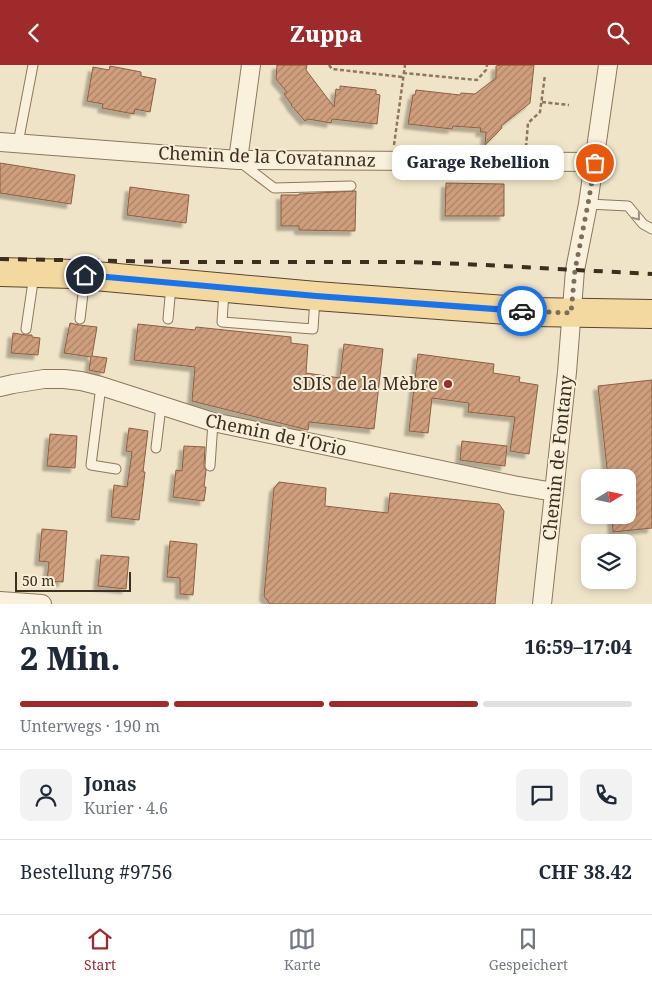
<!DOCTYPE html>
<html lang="de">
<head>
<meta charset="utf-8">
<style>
	:root { --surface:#fff; --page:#f2f2f3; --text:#1f2937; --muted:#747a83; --line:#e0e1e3; --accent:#9e2a2b }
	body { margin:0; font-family:"Noto Serif",serif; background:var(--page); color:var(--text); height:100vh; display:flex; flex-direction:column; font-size:19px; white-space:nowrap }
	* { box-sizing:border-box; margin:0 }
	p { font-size:16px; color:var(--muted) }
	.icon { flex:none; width:28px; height:28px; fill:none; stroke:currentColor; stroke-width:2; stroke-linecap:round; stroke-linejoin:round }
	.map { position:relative; height:539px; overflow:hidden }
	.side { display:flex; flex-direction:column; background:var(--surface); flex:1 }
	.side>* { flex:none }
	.needle { width:32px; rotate:80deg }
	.controls { position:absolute; left:581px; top:404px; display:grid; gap:10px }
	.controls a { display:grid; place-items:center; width:55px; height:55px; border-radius:10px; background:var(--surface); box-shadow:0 2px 8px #0003; font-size:25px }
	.scale { position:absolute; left:15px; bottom:12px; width:116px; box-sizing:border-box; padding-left:5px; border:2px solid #3d2e20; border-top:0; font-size:14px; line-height:18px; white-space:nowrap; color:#3d2e20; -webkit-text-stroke:4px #f7eed8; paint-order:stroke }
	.pin { position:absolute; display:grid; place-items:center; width:42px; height:42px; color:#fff; margin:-21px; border:2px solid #fff; border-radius:50%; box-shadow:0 1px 5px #0007 }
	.courier { position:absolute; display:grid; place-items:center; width:50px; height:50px; margin:-25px; border:4px solid #1a73e8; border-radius:50%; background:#fff; color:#222; box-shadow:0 1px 6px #0007 }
	.bubble { position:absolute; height:35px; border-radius:10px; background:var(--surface); box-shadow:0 2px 8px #0003; font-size:16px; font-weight:800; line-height:35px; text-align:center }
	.summary em { font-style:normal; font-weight:800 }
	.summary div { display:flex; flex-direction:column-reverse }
	.summary { display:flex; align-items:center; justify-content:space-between; height:85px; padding:0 20px }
	h1 { font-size:32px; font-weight:800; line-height:38px }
	.bar { display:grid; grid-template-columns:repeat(4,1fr); gap:8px 5px; align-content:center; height:60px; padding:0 20px }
	.bar i { height:6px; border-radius:4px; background:var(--line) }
	.bar .selected { background:var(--accent) }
	.bar p { grid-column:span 4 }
	.line { display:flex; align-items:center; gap:12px; padding:0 20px; border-top:1px solid var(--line) }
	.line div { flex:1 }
	.round { display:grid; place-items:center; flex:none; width:52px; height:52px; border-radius:10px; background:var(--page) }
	header { display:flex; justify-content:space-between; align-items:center; height:65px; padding:0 20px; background:var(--accent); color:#fff; font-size:22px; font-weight:800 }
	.menu { display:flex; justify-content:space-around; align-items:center; height:70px; border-top:1px solid var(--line); background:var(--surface); font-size:14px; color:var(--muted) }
	.menu a { display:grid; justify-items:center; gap:2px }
	.menu .selected { color:var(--accent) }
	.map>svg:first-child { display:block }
	.building { fill:url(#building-hatch); stroke:#8d5f41; filter:url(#shadow) }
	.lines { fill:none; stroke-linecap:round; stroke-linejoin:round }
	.service-casing { stroke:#8d765c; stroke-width:11 }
	.minor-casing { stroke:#8d765c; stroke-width:20 }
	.primary-casing { stroke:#5b4430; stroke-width:30 }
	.path { stroke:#8d765c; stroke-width:2.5; stroke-dasharray:4 2.5; stroke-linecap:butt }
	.service { stroke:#faf1dc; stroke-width:9 }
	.minor { stroke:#faf1dc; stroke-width:18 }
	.primary { stroke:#f3d9a0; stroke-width:28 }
	.rail { stroke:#3d2e20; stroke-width:4; stroke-dasharray:9 9; stroke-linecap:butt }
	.oneway { stroke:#9c907e }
	.done { stroke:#7c6e5b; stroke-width:5; stroke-dasharray:0 9 }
	.route { stroke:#1a73e8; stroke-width:6 }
	.poi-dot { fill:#9e2a2b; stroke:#f7eed8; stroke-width:2 }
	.labels { text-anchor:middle; stroke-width:4; stroke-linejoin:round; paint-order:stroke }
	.street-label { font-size:18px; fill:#3d2e20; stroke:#f7eed8 }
	.poi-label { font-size:18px; fill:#3d2e20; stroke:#f7eed8; text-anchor:end }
</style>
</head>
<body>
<header><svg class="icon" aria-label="back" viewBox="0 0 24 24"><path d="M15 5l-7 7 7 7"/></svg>Zuppa<svg class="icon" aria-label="search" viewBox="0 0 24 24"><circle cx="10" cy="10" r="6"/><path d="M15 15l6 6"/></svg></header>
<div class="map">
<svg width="652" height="539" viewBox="0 0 652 539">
	<defs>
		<pattern id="building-hatch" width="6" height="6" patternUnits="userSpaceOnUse" patternTransform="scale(1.25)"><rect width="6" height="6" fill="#cf9f7d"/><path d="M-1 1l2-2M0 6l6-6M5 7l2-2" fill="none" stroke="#a98266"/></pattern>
		<filter id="shadow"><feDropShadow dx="-4.5" dy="4.5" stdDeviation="1" flood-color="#0004"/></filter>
	</defs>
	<rect width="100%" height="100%" fill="#f0e4c8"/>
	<!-- building -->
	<path class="building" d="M277,0H307L306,5L334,42L336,24L340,25V21L376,25V29L380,30L377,59L332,54L331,58L308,54L305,56L291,40H292L284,29L287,27L276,14Z
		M501,0H534L530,38L501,61L502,63L485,80L486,67H480L481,63L453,61L452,64L408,59L413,30H415L416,25L460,30L461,28L475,29L496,13V1Z
		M110,1L141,7V11L156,14L150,47L135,44L134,49L102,43L103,39L87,36L93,2L109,5Z
		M0,98L75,110L71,139L0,128Z
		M446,118L504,119V151H445Z
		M130,122L189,130L186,158L127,150Z
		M356,126L355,166L299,165V161H281V130H299V129Z
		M70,258L79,260L97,262L92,291L107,293L104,308L89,305L91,292L64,288Z
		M138,259L195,265L196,262L291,272V278L308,280L306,308L340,313L344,279L383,284L374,364L309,357L308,365L192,336L195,302L134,295Z
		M13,268L26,270H32V272L40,273L38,290L11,288Z
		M418,289L494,299L493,308L520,312L519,317L538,320L529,389L510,386L515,352L468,347L469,338L432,333L428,368L409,366Z
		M652,315V463L613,467L612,450H628V412H608L598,321Z
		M129,363L148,366L143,407H145L139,455L111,452L114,420L127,422L132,387L126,386Z
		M50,369L77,371L75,403L47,401Z
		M462,376L507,381L505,401L460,395Z
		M184,381L205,382L204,401L206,405L204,422H206L204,436L173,432L176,405L182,406Z
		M279,417L326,423L325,441L360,445L388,448L390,428L499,439L504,446L495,539H270L264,531L274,423Z
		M42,464L67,466L63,517L47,516L49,497L39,496Z
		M170,476L197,479L193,530L180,529V513L167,512Z
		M101,490L129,492L126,524L98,521Z"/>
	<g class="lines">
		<!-- service casing -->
		<g class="service-casing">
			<path id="service" d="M18,78L33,0
				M240,97L274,123L351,121
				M588,139L628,141L643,159L652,164
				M224,226L222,257L313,264L315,233
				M80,254L85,212
				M168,254L171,221
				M26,264L34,210
				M101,321L91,400L116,404
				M156,383L161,341
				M210,401L213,357"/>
		</g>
		<!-- minor casing -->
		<g class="minor-casing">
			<path id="minor" d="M0,77L238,95L595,97
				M238,95L251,0
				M0,322L13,319L44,314H64L81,316L101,321L213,357L513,420L554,427
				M0,536L42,539
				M542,539L567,307L575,205L588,139L608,0"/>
		</g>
		<!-- primary casing -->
		<g class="primary-casing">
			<path id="primary" d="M0,207L73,209L316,231L534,247L652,249"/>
		</g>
		<!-- path -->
		<path class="path" d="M329,0L332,4L403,12
			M403,8L477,15L486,5L487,0
			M542,37L569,40
			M394,80L405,0
			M526,82L528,58L540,47L545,10"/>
		<!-- service -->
		<use href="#service" class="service"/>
		<!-- minor -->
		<use href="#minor" class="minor"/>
		<!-- primary -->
		<use href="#primary" class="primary"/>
		<!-- rail -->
		<path class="rail" d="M0,194L180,197H405L465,199L652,209"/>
	</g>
	<!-- one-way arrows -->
	<defs><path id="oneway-chevron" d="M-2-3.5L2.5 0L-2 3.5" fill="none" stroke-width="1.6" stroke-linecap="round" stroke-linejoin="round" transform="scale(1.25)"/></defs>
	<use class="oneway" href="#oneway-chevron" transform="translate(637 152) rotate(51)"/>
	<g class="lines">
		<!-- done -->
		<path class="done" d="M522,246L571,248L575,205L588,139L595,98"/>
		<!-- route -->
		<path class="route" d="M85,210L316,231L522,246"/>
	</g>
	<!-- markers -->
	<circle class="poi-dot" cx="448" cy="319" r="5"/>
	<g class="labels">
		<!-- street labels -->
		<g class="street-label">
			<text transform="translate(267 92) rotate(2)" y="6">Chemin de la Covatannaz</text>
			<text transform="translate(276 370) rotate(12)" y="6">Chemin de l'Orio</text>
			<text transform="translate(558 393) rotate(-84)" y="6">Chemin de Fontany</text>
		</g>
		<!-- poi labels -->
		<g class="poi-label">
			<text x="438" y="325">SDIS de la Mèbre</text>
		</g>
	</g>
</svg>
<div class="controls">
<a><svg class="needle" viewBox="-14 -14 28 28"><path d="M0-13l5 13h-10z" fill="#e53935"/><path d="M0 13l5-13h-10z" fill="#747a83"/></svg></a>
<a><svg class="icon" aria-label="layers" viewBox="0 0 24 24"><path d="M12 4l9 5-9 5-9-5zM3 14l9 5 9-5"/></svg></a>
</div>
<div class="scale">50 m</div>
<div class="pin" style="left:595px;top:98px;background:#ea580c"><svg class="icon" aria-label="bag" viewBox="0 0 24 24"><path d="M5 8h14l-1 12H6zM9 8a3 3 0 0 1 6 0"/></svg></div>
<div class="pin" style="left:85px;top:210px;background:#1f2937"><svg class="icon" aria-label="home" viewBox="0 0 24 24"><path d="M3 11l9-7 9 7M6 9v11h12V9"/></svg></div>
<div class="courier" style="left:522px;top:246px"><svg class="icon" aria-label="car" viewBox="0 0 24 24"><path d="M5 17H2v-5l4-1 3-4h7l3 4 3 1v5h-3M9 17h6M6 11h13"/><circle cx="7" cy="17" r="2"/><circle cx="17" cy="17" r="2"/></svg></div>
<div class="bubble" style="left:392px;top:80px;width:172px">Garage Rebellion</div>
</div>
<section class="side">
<div class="summary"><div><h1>2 Min.</h1><p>Ankunft in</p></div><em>16:59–17:04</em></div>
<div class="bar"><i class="selected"></i><i class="selected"></i><i class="selected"></i><i></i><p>Unterwegs · 190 m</p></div>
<div class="line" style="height:90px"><a class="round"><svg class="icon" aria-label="person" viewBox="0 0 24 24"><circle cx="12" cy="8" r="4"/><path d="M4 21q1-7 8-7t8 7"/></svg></a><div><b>Jonas</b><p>Kurier · 4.6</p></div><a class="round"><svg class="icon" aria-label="chat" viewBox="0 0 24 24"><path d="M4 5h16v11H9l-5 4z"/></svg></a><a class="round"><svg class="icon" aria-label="phone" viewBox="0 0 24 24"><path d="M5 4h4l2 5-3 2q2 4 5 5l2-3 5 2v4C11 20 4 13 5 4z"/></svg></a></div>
<div class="line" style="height:65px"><div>Bestellung #9756</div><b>CHF 38.42</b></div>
</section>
<nav class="menu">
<a class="selected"><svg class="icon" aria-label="home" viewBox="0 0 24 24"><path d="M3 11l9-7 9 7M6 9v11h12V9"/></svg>Start</a>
<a><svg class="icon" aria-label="map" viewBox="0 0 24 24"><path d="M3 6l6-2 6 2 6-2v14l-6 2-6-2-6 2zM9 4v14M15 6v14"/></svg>Karte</a>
<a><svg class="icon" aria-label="saved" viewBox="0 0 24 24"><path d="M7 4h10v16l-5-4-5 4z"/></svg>Gespeichert</a>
</nav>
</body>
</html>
